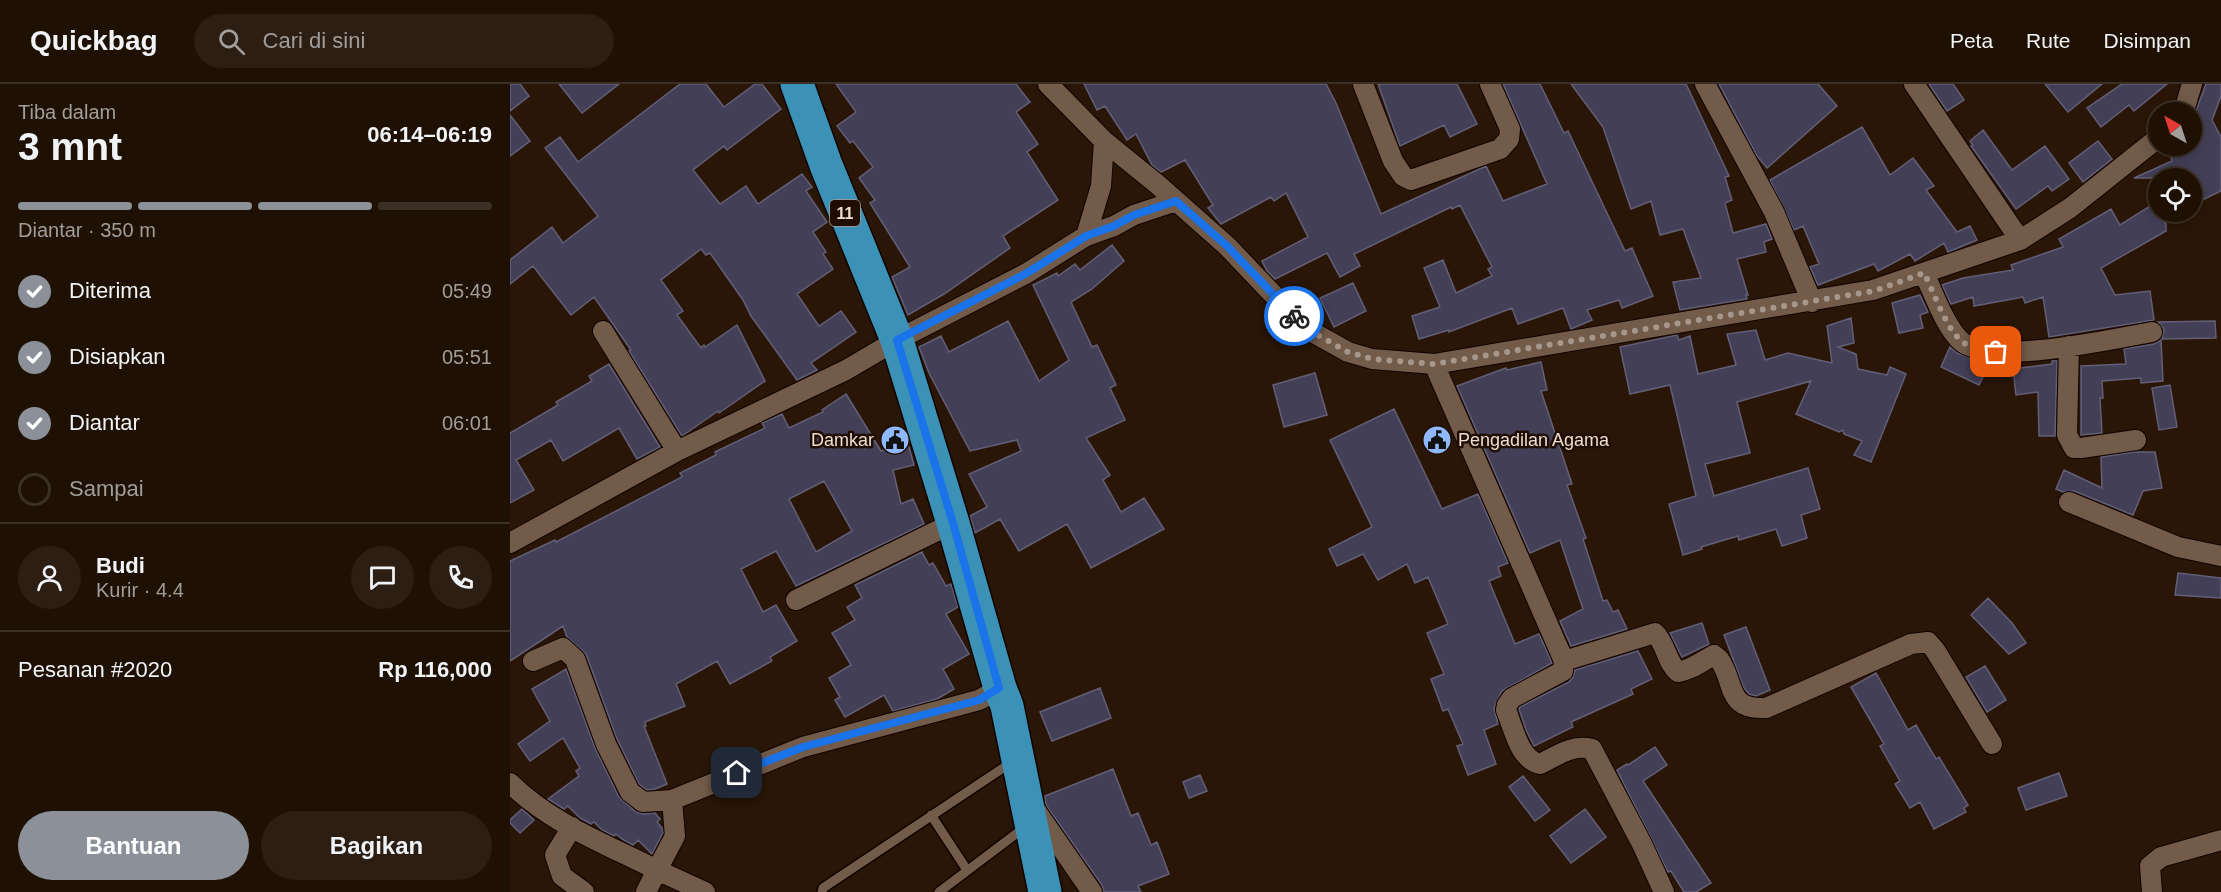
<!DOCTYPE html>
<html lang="id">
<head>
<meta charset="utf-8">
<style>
	:root { --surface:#1f1004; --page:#2c1e13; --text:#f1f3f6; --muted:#a19d9a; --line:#3c3026; --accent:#8c9099 }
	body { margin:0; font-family:Helvetica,sans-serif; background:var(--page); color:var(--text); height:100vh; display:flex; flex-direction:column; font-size:22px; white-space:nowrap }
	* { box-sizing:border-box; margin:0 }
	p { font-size:20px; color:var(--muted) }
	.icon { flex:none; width:33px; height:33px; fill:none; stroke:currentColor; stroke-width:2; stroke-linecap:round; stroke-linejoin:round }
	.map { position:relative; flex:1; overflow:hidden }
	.side { display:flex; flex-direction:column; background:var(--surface); width:510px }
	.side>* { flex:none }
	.needle { width:39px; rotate:321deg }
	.controls { position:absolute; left:1638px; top:18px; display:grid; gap:12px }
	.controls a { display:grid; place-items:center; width:54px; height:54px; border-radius:50%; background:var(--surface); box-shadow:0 3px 15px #0003,0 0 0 2px var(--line); font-size:30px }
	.pin { position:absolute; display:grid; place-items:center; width:51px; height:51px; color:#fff; margin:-26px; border-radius:12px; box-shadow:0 3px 9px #0006 }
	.courier { position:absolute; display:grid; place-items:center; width:60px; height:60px; margin:-30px; border:4px solid #1a73e8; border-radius:50%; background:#fff; color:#222; box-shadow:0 2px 8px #0007 }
	.overview em { font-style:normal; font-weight:800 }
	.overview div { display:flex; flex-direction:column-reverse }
	.overview { display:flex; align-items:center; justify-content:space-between; height:102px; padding:0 18px }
	h1 { font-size:39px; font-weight:800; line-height:45px }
	.bar { display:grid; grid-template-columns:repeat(4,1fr); gap:9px 6px; align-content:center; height:72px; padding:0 18px }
	.bar i { height:8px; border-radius:4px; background:var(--line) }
	.bar .current { background:var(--accent) }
	.bar p { grid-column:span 4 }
	.line { display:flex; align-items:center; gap:15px; padding:0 18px; border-top:2px solid var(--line) }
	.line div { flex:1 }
	.round { display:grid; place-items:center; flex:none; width:63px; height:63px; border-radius:32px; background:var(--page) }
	ol { padding:0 18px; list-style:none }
	li { display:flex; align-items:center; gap:18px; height:66px }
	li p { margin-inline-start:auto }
	li .icon { padding:6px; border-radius:50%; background:var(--accent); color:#fff; stroke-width:4 }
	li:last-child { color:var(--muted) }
	li i { width:33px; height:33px; border:3px solid var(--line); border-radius:50% }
	.button { display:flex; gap:12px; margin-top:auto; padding:12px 18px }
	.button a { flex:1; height:69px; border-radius:36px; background:var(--accent); color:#fff; font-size:24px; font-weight:800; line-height:69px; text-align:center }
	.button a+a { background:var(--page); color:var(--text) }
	header { display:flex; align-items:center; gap:36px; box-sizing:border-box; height:84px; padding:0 30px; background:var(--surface); border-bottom:2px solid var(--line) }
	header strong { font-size:28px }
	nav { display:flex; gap:33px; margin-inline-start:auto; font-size:21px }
	.search { width:420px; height:54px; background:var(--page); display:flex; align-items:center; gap:15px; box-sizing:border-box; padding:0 21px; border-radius:33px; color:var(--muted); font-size:22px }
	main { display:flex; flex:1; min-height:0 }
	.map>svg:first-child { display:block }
	.building { fill:#433f57; stroke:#635f78; stroke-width:1.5; fill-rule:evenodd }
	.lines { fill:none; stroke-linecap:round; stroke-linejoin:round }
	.lane-casing { stroke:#110300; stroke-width:12 }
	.street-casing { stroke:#110300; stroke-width:22 }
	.highway-casing { stroke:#110300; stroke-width:36 }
	.lane { stroke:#725b49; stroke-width:9 }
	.street { stroke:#725b49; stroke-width:20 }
	.highway { stroke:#3c91b6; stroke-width:33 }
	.done { stroke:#a7978b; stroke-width:6; stroke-dasharray:0 10.8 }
	.route { stroke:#1a73e8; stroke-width:8 }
	.labels { text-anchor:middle; stroke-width:5; stroke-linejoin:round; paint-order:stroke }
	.shield { fill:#1f0d01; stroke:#ae9f94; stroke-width:1.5 }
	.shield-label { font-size:16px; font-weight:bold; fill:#ebddd3 }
	.poi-label { font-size:18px; fill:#ebddd3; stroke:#1f0d01; text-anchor:end }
</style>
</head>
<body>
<header>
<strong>Quickbag</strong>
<div class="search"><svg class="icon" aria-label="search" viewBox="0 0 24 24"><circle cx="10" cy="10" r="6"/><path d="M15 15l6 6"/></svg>Cari di sini</div>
<nav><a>Peta</a><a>Rute</a><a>Disimpan</a></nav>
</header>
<main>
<section class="side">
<div class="overview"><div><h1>3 mnt</h1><p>Tiba dalam</p></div><em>06:14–06:19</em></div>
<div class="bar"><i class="current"></i><i class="current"></i><i class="current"></i><i></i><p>Diantar · 350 m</p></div>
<ol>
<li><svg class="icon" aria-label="check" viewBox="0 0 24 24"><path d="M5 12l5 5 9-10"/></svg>Diterima<p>05:49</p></li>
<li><svg class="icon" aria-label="check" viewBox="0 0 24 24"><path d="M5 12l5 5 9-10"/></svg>Disiapkan<p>05:51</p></li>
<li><svg class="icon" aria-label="check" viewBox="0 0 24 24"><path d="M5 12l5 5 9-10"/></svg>Diantar<p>06:01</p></li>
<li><i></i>Sampai</li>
</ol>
<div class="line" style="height:108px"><a class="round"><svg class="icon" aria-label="person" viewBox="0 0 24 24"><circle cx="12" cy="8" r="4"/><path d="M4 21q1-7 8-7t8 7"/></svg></a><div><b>Budi</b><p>Kurir · 4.4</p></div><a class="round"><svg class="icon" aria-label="chat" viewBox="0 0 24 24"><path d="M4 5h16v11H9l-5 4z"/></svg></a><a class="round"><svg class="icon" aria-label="phone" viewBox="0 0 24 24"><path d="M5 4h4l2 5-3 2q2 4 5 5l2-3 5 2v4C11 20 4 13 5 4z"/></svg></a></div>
<div class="line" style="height:78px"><div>Pesanan #2020</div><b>Rp 116,000</b></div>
<div class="button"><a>Bantuan</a><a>Bagikan</a></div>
</section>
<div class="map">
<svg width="1711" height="808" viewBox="0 0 1711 808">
	<rect width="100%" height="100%" fill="#291606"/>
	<!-- building -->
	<path class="building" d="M0,0H10L19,12L0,27Z
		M49,0H109L72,29Z
		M170,0H196L214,23L245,0H252L271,25L217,66L214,62L183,86L210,120L236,102L248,120L292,90L302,103L296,107L317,138L303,148L316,168L313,170L323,185L287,210L309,242L331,227L346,248L301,279L307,286L287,296L241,232L233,216L200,169L196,171L191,165L151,196L173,227L167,231L191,264L194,261L195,263L227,241L255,297L209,329L208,327L172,352L119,267L121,266L84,213L61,231L23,182L0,200V176L42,143L53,159L88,132L35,64L50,53L68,78Z
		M326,0H506L520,18L506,28L528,60L517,68L548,116L493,152L500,164L434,210L398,231L382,193L400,183L360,119L365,116L349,94L363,83L343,57L340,59L327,42L346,28Z
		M574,0H816L826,19L871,130L976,82L993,117L1037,100L993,0H1030L1054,49L1058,47L1115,167L1122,164L1143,212L1112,224L1109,216L1077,226L1082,236L1061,245L1053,224L1008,240L1002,224L939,248V246L909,255L902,232L930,223L914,184L933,176L946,209L982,192L978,185L982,183L950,121L942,125L941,123L844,170L850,182L830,193L817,169L765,195L757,187L752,177L798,153L776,109L764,117L761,113L711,140L698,124L703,121L675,76L651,88L642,81L626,50L617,56L595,22L587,26Z
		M868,0H947L967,40L940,53L934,41L890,62Z
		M1061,0H1176L1219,92L1215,93L1222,116L1215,119L1223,149L1256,140L1262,155L1254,158L1256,168L1227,175L1238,211H1236L1237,215L1170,226L1163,198L1191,194L1173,145L1150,151L1141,117L1121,125L1093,43Z
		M1209,0H1308L1327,22L1257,84L1247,72Z
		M1419,0H1443L1454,16L1437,27Z
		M1535,0H1592L1558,28Z
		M1612,0H1657L1624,27L1619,21L1591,43L1577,24Z
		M1696,0H1711V12L1702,36L1711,53V107L1682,121V94H1624L1662,77L1661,74L1682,62V37Z
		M0,31L20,57L0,72Z
		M1352,43L1380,91L1403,74L1424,102L1416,106L1447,148L1460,142L1467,156L1438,168L1434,159L1405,177L1400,170L1368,187L1364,180L1308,201L1300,183L1309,180L1293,142L1284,146L1260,96Z
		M1473,46L1502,86L1535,62L1559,95L1542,107L1538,102L1506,125L1461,62L1463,61L1460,57Z
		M1588,57L1602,75L1573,98L1559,79Z
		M1648,117V128L1656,140V147L1591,184L1605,211L1640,207L1644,236L1539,253L1533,213L1515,219L1513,213L1464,222L1463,213L1441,220L1432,201L1453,194L1503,186L1501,181L1553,163L1549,155L1601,125L1610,141Z
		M602,161L614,177L582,205L561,218L582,263L587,261L606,301L600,304L615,336L576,354L600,391L593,396L611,428L634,414L654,445L581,484L557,440L509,467L490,435L465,449L460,432L477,423L459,390L511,367L507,356L460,367L419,289L409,263L431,252L439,268L498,237L529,297L559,276L523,201L547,189L548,192L565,180L570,186Z
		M843,199L856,227L824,243L810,214Z
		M1410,211L1418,228L1410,231L1413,244L1389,249L1382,219Z
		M1341,234L1344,259L1328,263L1346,270L1348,285L1377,291L1380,283L1396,290L1361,378L1344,371L1352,357L1334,350L1333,346L1329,348L1286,330L1301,297L1227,318L1240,369L1195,380L1204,412L1298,384L1310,425L1291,431L1297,454L1272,462L1266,445L1229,456L1228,452L1191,463L1192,465L1173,471L1159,420L1186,412L1160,301L1120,310L1110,263L1167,251L1169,256L1180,252L1188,290L1226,281L1217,250L1246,246L1255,276L1278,269L1322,279L1317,242Z
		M1705,237L1706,254L1652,255L1654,245L1648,238Z
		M1651,256L1653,297L1631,299V294L1592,297L1593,314H1590L1592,349L1571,351V282L1616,280L1614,265L1644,260Z
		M1440,263L1447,269L1479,281L1469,301L1431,283Z
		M1547,276L1545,352H1529L1528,308L1506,311L1503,285L1542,280V277Z
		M1031,278L1037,306L1031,307L1062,400L1057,401L1076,454L1073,455L1093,517L1097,516L1103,528L1108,526L1117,545L1061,562L1050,537L1073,525L1050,456L1020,469L947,302L996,284L997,286Z
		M99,280L150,363L127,375L109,344L53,377L41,356L6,376L24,406L0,419V349L48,321L46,318L82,297L79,292Z
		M805,289L817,331L774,343L763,301Z
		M1660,301L1667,343L1649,346L1642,304Z
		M336,310L371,367L378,365L379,368L399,363L404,381L383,386L391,420L403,415L414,440L286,502L266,467L231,485L253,528L266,521L287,557L260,573L262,577L220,600L207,577L166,600L175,622L135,638L136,642H134L157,700L145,705L137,706L129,700L107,655L76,570L57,553L53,542L0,577V477L45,456L46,458L172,393L170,389L206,371L205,368L255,344L252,339L272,330L279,344L313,328L312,326ZM314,397L342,447L306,468L279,415Z
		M884,325L932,425L968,410L998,479L988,483L991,492L979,497L1005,560L1029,550L1042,579L992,607L984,624L988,640L974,646L986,680L958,691L947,662L953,660L938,625L933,627L921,595L934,590L917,549L938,540L918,493L905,499L897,480L868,496L853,470L827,482L819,465L862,443L820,356Z
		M1624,368H1645L1652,404L1633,407L1623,431L1564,407L1553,408L1546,405L1554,386L1592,404L1591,373Z
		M412,468L419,481L423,479L436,502L441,500L448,523L436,530L459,570L433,585L444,605L427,615L383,627L374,611L335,633L325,616L330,613L319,594L341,581L322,549L345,536L337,523L352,514L345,501Z
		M1668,489L1711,494V514L1665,511Z
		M1478,514L1502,539L1516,559L1499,570L1461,531Z
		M1192,539L1199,560L1172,573L1160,549Z
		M1236,543L1260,606L1246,612L1239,610L1234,604L1214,551Z
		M1128,567L1142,595L1121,605L1123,610L1061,638L1063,643L1024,662L1016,646L1009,625L1010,623L1059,598L1063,593L1065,586Z
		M1475,582L1496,616L1477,628L1456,593Z
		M56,585L85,664L109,713L126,728L134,730L145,729L150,735L147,738L152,744L153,749L142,770L128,756L123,761L112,755L106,750L104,752L92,746L84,738L81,740L70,734L58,722L54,725L38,715L69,692L66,687L70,684L53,654L20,677L8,660L40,637L22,605Z
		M1366,589L1398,646L1406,641L1426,675L1429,673L1458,721L1454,724L1456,728L1424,745L1410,718L1400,724L1385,700L1390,697L1370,662L1374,660L1341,603Z
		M590,604L601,634L542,657L530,628Z
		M1145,663L1157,681L1133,697L1201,799L1186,808H1174L1161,787L1158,788L1107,686L1117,680L1118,681Z
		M603,685L621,732L628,729L641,761L647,758L659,790L628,802L631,808H594L592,801L536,721L535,712Z
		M1549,689L1557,712L1516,726L1508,704Z
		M690,691L697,707L679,714L673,698Z
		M1013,692L1040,726L1025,737L999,703Z
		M12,725L24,736L10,749L0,739V736Z
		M1075,725L1096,753L1061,779L1040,752Z"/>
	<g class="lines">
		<!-- lane casing -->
		<g class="lane-casing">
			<path id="lane" d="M421,731L457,786
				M312,808L313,804L502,678
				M429,808L515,743"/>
		</g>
		<!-- street casing -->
		<g class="street-casing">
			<path id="street" d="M538,0L594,57L647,100L717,162L795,244L838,268L862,275L924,280L1363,206L1510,156L1560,124L1648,54
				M853,0L883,77L893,92L901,96L990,65L999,55L1000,45L980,0
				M1195,0L1264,128L1302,218
				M1404,0L1510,156
				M1670,28L1676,20L1682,0
				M576,152L604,142L624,131L666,117
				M1414,189C1423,208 1436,245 1452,258C1482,282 1603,255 1642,248
				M93,247L167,367
				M1559,262L1557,351L1564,364H1571L1626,356
				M924,280L1054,577L1053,587L1002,614L997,621L996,626C1004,645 1009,675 1030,680C1047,672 1062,660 1082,665L1132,760L1154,808
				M1559,418L1668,463L1711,472
				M0,459L167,367L336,286L387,256L517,189L576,152L591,102L594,57
				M286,516L443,439
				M23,577L53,564L65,575L96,660L120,708L133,718L162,716L293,663L469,616L490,604
				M1054,577L1145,549C1156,560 1157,579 1168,588C1182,586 1192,577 1204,571L1209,575C1226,599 1215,626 1256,624L1401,560L1418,558L1425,566L1482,660
				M0,699C40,739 98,761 147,786L136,808
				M162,716L165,752L147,786L195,808
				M524,724L582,808
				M62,743L45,771L52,792L74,808
				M1642,808L1640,782L1651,773L1711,756"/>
		</g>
		<!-- highway casing -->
		<g class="highway-casing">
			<path id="highway" d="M287,0L316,81L387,256L443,439L490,604L497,622L535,808"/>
		</g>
		<!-- lane -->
		<use href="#lane" class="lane"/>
		<!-- street -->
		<use href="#street" class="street"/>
		<!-- highway -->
		<use href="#highway" class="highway"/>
	</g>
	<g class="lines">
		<!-- done -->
		<path class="done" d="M784,232L795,244L838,268L862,275L924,280L1364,207L1414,189C1424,208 1437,248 1454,259C1464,265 1476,266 1486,268"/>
		<!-- route -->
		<path class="route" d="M227,689L293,663L469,616L489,604L443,439L387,256L517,189L576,152L604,142L624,131L666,117L717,162L784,232"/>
	</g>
	<!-- icons -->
	<defs>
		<g id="civic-disc" transform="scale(1.5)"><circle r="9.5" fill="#90b8fd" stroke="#1f0d01"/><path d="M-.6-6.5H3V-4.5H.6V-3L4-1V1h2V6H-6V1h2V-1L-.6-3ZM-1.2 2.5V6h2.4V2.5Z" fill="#111"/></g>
	</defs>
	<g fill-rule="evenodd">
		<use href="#civic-disc" x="385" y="356"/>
		<use href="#civic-disc" x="927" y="356"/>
	</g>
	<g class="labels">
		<!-- shield labels -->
		<rect class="shield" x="320" y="116" width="30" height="26" rx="4.5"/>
		<g class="shield-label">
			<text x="335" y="135">11</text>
		</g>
		<!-- poi labels -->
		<g class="poi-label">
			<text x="364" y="362">Damkar</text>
			<text x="948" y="362" text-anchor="start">Pengadilan Agama</text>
		</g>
	</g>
</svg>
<div class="controls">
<a><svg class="needle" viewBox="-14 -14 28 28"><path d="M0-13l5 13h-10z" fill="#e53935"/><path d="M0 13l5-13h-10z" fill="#a19d9a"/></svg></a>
<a><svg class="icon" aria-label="locate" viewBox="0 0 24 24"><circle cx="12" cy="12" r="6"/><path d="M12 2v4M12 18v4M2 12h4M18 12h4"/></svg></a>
</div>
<div class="pin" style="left:1486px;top:268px;background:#ea580c"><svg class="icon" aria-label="bag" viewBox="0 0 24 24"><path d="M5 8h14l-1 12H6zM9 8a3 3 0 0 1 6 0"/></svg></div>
<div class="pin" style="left:227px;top:689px;background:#1f2937"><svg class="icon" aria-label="home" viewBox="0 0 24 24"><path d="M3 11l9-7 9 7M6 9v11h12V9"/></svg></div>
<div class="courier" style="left:784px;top:232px"><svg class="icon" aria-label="bike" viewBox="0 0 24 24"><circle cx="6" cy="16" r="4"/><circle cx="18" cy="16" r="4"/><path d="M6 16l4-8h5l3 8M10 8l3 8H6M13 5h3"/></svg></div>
</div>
</main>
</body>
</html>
